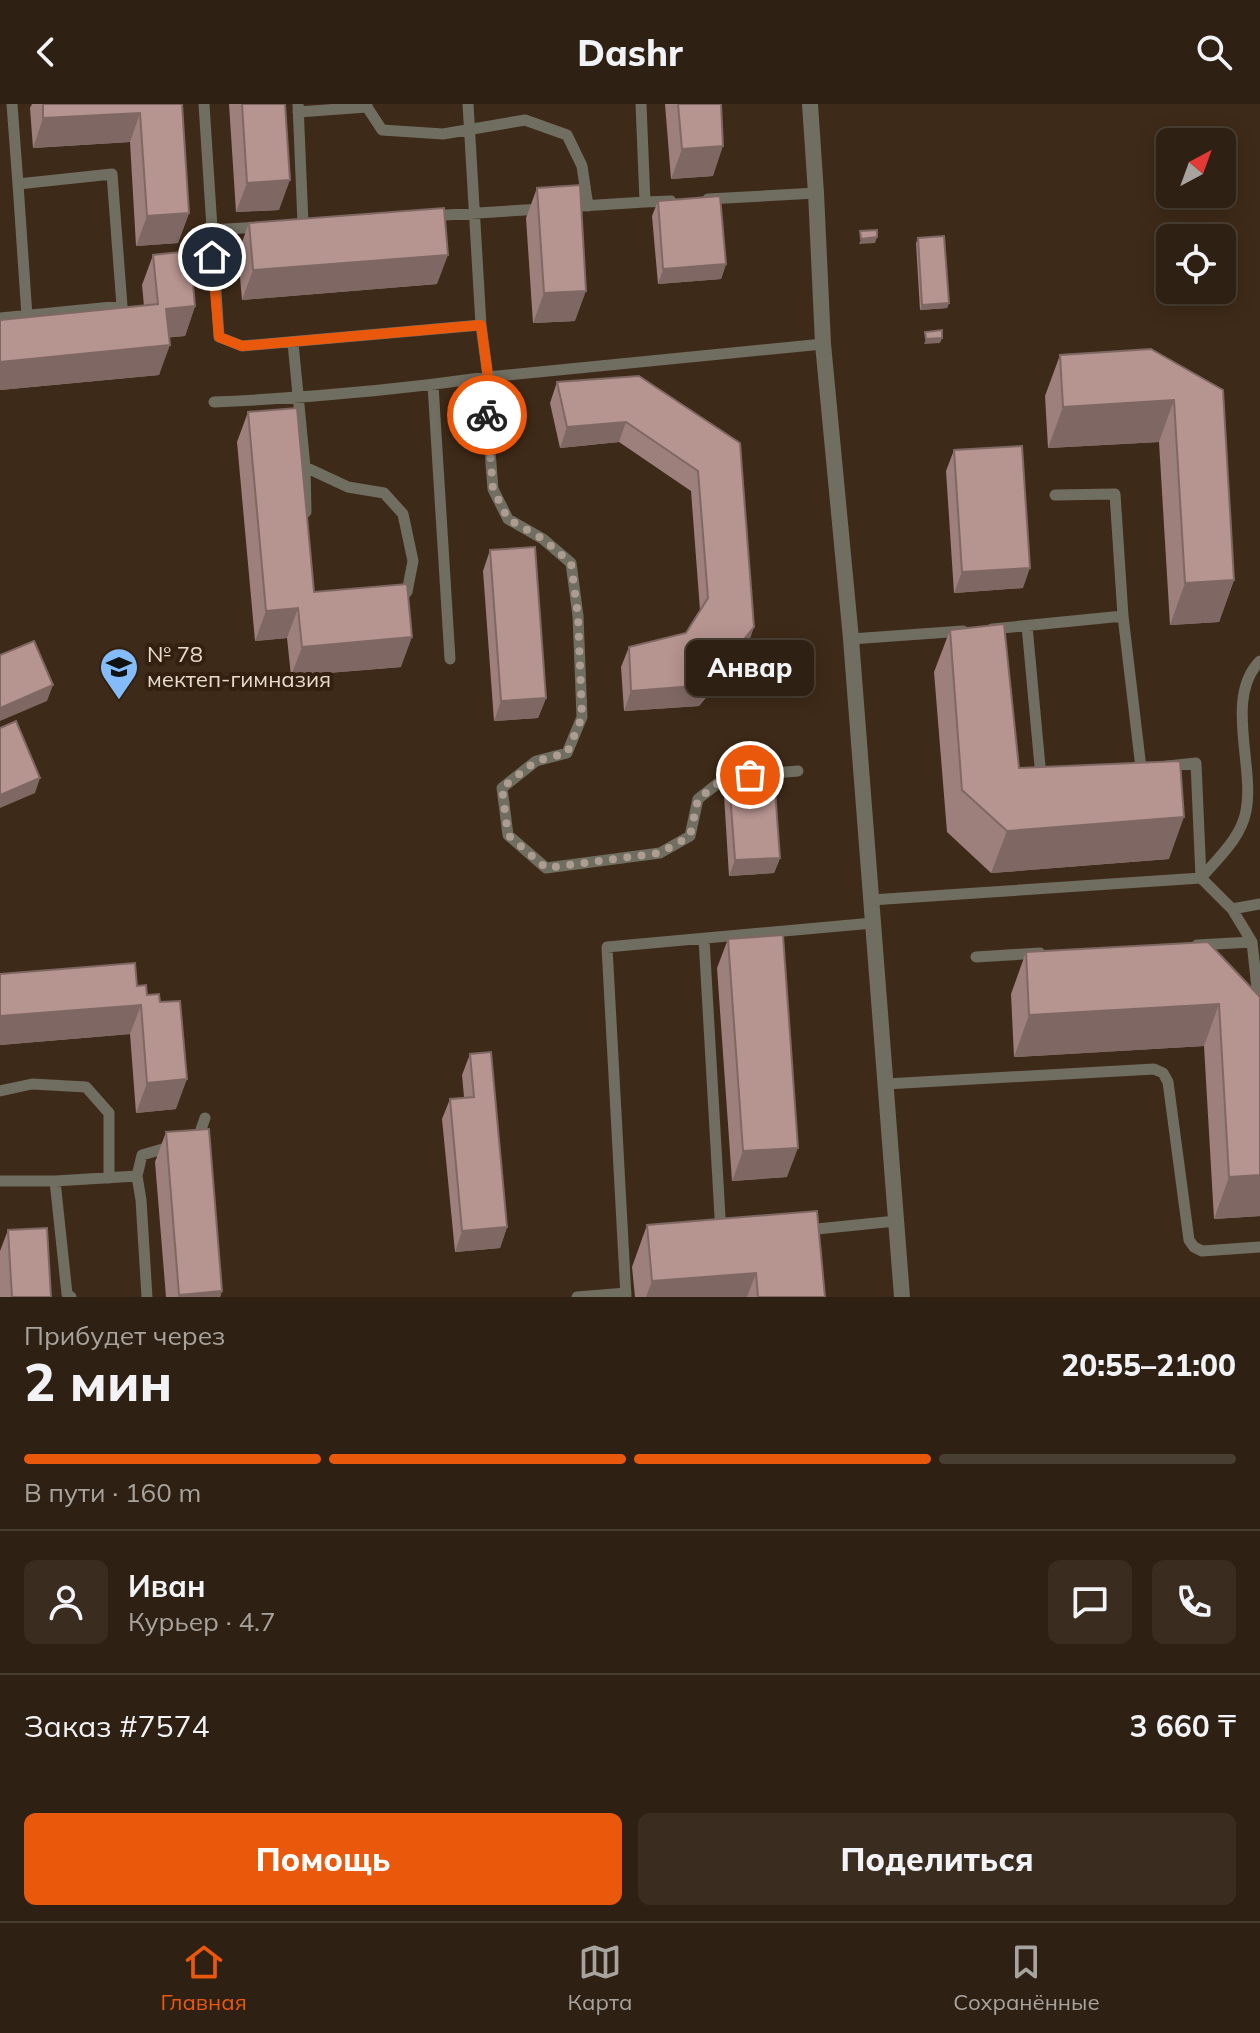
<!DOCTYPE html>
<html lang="ru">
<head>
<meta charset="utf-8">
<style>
	:root { --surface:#2e2012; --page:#3a2d20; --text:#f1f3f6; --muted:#a7a39f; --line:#493e32; --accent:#ea580c }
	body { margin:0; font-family:Mulish,sans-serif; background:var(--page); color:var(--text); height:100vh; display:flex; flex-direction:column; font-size:30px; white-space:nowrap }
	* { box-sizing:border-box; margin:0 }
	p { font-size:26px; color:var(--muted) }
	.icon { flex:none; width:44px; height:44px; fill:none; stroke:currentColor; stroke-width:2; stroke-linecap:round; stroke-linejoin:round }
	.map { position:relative; height:1193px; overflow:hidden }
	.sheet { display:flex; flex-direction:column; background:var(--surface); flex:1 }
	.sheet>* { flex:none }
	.needle { width:52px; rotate:41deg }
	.buttons { position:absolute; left:1156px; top:24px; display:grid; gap:16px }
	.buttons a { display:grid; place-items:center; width:80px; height:80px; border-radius:12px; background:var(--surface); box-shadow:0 4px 20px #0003,0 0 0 2px var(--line); font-size:40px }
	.pin { position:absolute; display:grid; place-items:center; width:68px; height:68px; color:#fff; margin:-34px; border:4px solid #fff; border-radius:50%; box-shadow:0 2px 8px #0007 }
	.courier { position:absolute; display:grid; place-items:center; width:80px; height:80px; margin:-40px; border:6px solid #ea580c; border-radius:50%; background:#fff; color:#222; box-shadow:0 2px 10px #0007 }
	.bubble { position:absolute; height:56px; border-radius:12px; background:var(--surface); box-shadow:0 4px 20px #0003,0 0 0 2px var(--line); font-size:26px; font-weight:800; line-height:56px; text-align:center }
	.overview em { font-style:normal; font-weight:800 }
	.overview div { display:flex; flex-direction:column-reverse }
	.overview { display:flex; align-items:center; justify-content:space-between; height:136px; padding:0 24px }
	h1 { font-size:52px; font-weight:800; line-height:60px }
	.bar { display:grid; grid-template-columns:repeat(4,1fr); gap:12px 8px; align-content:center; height:96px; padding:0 24px }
	.bar i { height:10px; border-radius:6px; background:var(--line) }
	.bar .active { background:var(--accent) }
	.bar p { grid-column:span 4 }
	.line { display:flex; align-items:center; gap:20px; padding:0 24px; border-top:2px solid var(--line) }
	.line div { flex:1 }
	.round { display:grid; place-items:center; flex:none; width:84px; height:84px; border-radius:12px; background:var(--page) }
	.cta { display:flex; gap:16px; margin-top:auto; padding:16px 24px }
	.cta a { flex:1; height:92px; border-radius:12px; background:var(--accent); color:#fff; font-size:32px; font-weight:800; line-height:92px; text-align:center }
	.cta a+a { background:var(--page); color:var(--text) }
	header { display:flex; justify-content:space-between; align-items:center; height:104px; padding:0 24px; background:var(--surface); font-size:36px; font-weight:800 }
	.tab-bar { display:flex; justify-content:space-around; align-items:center; height:112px; border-top:2px solid var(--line); background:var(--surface); font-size:22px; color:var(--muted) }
	.tab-bar a { display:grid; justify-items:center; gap:4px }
	.tab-bar .active { color:var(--accent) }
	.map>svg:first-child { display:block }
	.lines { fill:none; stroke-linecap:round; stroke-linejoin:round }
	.service { stroke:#706d61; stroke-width:11 }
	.tertiary { stroke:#706d61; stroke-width:16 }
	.wall { fill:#9d7f7b }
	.shaded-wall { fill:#7f6864 }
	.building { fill:#b6948f; stroke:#7f6864; stroke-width:2 }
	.done { stroke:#ac9d90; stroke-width:8; stroke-dasharray:0 14.4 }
	.route { stroke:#ea580c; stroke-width:10 }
	.labels { text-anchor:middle; stroke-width:8; stroke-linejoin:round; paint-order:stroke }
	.poi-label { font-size:22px; fill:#e8dbd0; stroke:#33200e; text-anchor:start }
</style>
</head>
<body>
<header><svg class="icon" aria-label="back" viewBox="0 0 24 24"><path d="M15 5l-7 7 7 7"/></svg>Dashr<svg class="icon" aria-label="search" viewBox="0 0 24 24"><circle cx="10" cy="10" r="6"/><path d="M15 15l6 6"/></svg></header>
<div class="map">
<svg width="1260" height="1193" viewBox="0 0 1260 1193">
	<rect width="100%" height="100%" fill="#3e2a18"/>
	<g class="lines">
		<!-- service -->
		<path class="service" d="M204,0L219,233L242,242L481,221
			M298,0L303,120
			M468,0L481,221L488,273L487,309L493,385L508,415L543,435L571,459L578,512L582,613L567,649L536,657L502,684L508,731L546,764L660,749L690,732L698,695L726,673L798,667
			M641,0L645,98L671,97
			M367,3L382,26L443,30L525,16L567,31L582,62L588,102
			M298,8L367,3V0
			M18,80L27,212
			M708,95L816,89
			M566,103L645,98
			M430,112L541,105
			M210,126L262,123
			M0,214L122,202L112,70L18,80L12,0
			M293,239L305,363L306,408
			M433,281L450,555
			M214,298C306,294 397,286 488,273L823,240
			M305,363L348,383L384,389L403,410L413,457L407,488L400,492
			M1055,391L1115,390L1123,512L1141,664L1150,663
			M1027,522L1041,673H1044
			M992,525L1123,512
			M851,535L963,527
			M1260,557C1224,593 1255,662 1246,707C1241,734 1218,754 1201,774L1232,805L1252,838L1260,913
			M871,796L1201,774L1196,659L1167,662
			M1232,805L1260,800
			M704,835L721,1130
			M1197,841L1252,838
			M976,853L1040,849
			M886,980L1154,965L1163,969L1168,978L1189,1136L1194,1143L1202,1147L1260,1143
			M0,987L32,980L86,983L109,1009V1074
			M197,1037L205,1014
			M0,1077H55L137,1072
			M55,1077L67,1190L71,1193
			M807,1126L896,1117
			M147,1193L141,1096L137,1072L142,1051L173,1042
			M577,1193L626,1189
			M626,1193L607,843L873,819"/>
		<!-- tertiary -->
		<path class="tertiary" d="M810,0L816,89L823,240L851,535L902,1193"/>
	</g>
	<!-- wall -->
	<path class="wall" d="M32,0H182L189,109L178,139L136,142L130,38L33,44L30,4Z
		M229,0H285L279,106L236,108Z
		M665,0H721L713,72L671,75Z
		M537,84L575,217L533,219L526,114Z
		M658,97L726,160L721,175L658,180L652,112Z
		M249,119L437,180L242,196L238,149Z
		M918,134L949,199L947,204L920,206L916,139Z
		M153,151L195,202L185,232L169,233L159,271L0,286V216L144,202L142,181Z
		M1060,251L1223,286L1234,476L1219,518L1170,521L1159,338L1048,344L1045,292Z
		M557,278L740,339L747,544L699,602L624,607L621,563L629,543L686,529L700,506L691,387L619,338L560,344L550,299Z
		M248,308L314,488L401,563L291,572L287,534L255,537L237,338Z
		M954,346L1023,484L954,489L946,367Z
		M490,446L546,594L538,614L494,617L483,467Z
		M950,526L1019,664L1169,755L991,769L947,728L934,568Z
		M729,675L780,754L774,769L729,772L724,691Z
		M728,835L787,1073L732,1077L717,864Z
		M1208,838L1260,1112L1214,1115L1204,942L1014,953L1011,890L1026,848Z
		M0,870L137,882L147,891L176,1005L136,1009L130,930L0,941Z
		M470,950L507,1123L500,1144L455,1148L442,1015L450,995L464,993L462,971Z
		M166,1028L222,1187L220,1193H166L155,1058Z
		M647,1121L825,1193H635L632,1163Z
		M8,1126L51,1193H0V1147Z"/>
	<!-- shaded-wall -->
	<path class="shaded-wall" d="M140,9L130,38L33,44L43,14Z
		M723,42L713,72L671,75L682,45Z
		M290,76L279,106L236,108L247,79Z
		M189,109L178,139L136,142L147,112Z
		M877,133L875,139L859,140L861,135Z
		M448,151L437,180L242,196L253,166Z
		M726,160L721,175L658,180L663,165Z
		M586,187L575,217L533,219L544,189Z
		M949,199L947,204L920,206L922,201Z
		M195,202L185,232L155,235L166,205Z
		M942,234L940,239L924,240L926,235Z
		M170,241L159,271L0,286V258Z
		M1174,296L1159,338L1048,344L1063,303Z
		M626,318L619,338L560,344L567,323Z
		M1030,464L1023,484L954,489L962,468Z
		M1234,476L1219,518L1170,521L1185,479Z
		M298,504L287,534L255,537L266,507Z
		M754,523L747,544L699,602L624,607L631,587Z
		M412,533L401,563L291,572L302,543Z
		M53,581L47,597L0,617V604Z
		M546,594L538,614L494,617L501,597Z
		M40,674L35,689L0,704V691Z
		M1184,713L1169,755L991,769L1007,727Z
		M780,754L774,769L729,772L735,756Z
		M1219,900L1204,942L1014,953L1029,911Z
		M141,901L130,930L0,941V912Z
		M187,975L176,1005L136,1009L147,979Z
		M798,1044L787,1073L732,1077L743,1047Z
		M1260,1071V1112L1214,1115L1229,1073Z
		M507,1123L500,1144L455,1148L462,1127Z
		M756,1169L747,1193H646L652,1177Z
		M222,1187L220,1193H178L179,1191Z"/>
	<!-- building -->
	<path class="building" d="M43,0H182L189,109L147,112L140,9L43,14Z
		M242,0H285L290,76L247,79Z
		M678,0H721L723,42L682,45Z
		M580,81L586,187L544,189L537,84Z
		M720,92L726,160L663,165L658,97Z
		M444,104L448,151L253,166L249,119Z
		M877,126V133L861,135L860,127Z
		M944,132L949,199L922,201L918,134Z
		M190,147L195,202L166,205L170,241L0,258V216L158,200L153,151Z
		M942,226V234L926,235L925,228Z
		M1151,245L1223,286L1234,476L1185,479L1174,296L1063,303L1060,251Z
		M639,272L740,339L754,523L707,581L631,587L629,543L686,529L708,494L698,367L626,318L567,323L557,278Z
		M297,304L314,488L407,480L412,533L302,543L298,504L266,507L248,308Z
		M1022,342L1030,464L962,468L954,346Z
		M535,443L546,594L501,597L490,446Z
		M1004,520L1019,664L1180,657L1184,713L1007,727L962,686L950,526Z
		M34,537L53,581L0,604V551Z
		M16,617L40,674L0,691V624Z
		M774,672L780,754L735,756L729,675Z
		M783,831L798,1044L743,1047L728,835Z
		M1208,838L1260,893V1071L1229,1073L1219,900L1029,911L1026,848Z
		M135,859L137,882L146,881L147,891L159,890L160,898L180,897L187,975L147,979L141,901L0,912V870Z
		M491,948L507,1123L462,1127L450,995L474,993L470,950Z
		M209,1025L222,1187L179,1191L166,1028Z
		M817,1107L825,1193H758L756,1169L652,1177L647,1121Z
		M47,1124L51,1193H12L8,1126Z"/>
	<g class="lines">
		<!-- done -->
		<path class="done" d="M487,311L493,385L508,415L543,435L571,459L578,512L582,613L567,649L536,657L502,684L508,731L546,764L660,749L690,732L698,695L726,673L750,671"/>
		<!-- route -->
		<path class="route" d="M212,153L219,233L242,242L481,221L488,273L487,311"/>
	</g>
	<!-- icons -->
	<defs>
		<g id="school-pin" transform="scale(2)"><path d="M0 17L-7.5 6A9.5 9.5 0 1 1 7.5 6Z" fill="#84bcfb" stroke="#33200e"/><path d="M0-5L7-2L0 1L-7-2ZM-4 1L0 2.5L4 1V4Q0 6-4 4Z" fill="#111"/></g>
	</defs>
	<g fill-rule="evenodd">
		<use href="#school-pin" x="119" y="563"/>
	</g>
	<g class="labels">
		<!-- poi labels -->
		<g class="poi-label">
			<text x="147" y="558">№ 78<tspan x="147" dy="25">мектеп-гимназия</tspan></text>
		</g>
	</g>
</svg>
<div class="buttons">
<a><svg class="needle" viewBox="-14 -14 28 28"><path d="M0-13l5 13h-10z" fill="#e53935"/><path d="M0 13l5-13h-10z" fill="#a7a39f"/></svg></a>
<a><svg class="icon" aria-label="locate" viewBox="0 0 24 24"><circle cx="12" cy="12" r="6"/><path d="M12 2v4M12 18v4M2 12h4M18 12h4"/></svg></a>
</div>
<div class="pin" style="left:750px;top:671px;background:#ea580c"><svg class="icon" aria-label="bag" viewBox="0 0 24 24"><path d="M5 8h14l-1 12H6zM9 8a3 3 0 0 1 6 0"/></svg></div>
<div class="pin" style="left:212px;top:153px;background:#1f2937"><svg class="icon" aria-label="home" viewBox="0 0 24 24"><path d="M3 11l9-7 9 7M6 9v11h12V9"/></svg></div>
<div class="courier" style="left:487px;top:311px"><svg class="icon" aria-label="bike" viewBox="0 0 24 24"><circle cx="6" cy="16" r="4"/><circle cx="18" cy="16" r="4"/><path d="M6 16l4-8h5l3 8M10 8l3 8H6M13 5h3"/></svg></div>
<div class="bubble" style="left:686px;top:536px;width:128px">Анвар</div>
</div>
<section class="sheet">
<div class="overview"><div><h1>2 мин</h1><p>Прибудет через</p></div><em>20:55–21:00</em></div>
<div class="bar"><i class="active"></i><i class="active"></i><i class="active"></i><i></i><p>В пути · 160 m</p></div>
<div class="line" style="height:144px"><a class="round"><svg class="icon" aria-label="person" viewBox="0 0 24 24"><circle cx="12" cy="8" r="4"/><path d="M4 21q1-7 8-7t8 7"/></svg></a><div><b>Иван</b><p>Курьер · 4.7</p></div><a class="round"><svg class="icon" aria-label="chat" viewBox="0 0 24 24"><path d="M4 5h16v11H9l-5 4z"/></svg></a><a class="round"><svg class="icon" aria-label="phone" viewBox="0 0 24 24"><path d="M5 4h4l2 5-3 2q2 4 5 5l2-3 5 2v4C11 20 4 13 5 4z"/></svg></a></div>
<div class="line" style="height:104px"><div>Заказ #7574</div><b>3 660 ₸</b></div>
<div class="cta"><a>Помощь</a><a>Поделиться</a></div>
</section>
<nav class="tab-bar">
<a class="active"><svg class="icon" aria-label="home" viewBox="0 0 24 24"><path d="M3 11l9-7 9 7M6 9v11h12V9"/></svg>Главная</a>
<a><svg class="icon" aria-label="map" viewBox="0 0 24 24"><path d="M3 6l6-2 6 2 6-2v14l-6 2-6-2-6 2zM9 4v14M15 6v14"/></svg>Карта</a>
<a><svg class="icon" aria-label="saved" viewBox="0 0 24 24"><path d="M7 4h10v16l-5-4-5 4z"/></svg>Сохранённые</a>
</nav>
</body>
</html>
